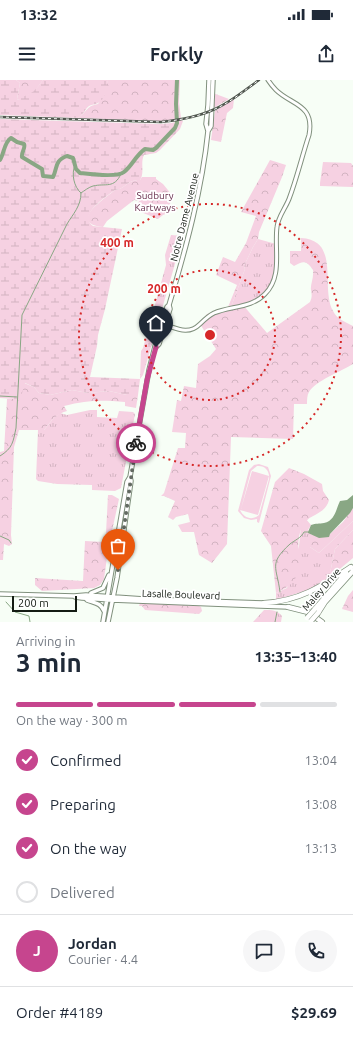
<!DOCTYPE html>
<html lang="en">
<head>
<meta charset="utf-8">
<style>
	:root { --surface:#fff; --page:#f6f6f7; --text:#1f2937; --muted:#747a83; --line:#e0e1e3; --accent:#c6458e }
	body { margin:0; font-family:Ubuntu,sans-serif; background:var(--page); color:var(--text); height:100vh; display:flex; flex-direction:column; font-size:15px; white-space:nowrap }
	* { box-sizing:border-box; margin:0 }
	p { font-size:13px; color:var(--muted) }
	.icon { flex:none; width:22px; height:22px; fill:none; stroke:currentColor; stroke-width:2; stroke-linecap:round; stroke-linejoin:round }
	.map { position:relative; height:542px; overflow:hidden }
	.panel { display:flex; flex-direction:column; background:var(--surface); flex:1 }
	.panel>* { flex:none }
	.scale { position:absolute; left:12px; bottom:10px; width:65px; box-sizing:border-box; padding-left:4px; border:2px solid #141b13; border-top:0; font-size:11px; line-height:14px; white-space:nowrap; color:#141b13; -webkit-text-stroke:3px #fff; paint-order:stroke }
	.pin { position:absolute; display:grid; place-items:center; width:34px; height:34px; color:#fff; margin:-41px -17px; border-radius:50% 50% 50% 0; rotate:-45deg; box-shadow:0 0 4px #0007 }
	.pin .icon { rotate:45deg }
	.courier { position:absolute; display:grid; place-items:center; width:40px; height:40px; margin:-20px; border:3px solid #c6458e; border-radius:50%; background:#fff; color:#222; box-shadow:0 1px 5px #0007 }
	.summary em { font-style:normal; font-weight:700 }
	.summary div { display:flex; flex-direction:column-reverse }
	.summary { display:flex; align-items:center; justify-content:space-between; height:68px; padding:0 16px }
	h1 { font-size:26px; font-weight:700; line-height:30px }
	.bar { display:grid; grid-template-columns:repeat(4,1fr); gap:6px 4px; align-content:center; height:48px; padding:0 16px }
	.bar i { height:5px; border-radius:3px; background:var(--line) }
	.bar .active { background:var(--accent) }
	.bar p { grid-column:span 4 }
	.line { display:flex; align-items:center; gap:10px; padding:0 16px; border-top:1px solid var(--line) }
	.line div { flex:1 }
	.round { display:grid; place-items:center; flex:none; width:42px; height:42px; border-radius:21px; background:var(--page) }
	ol { padding:0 16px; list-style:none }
	li { display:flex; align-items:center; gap:12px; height:44px }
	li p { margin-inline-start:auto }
	li .icon { padding:4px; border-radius:50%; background:var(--accent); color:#fff; stroke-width:4 }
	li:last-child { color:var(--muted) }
	li i { width:22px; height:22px; border:2px solid var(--line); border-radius:50% }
	.status { display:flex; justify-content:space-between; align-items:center; height:28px; padding:0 20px; background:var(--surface); direction:ltr }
	.status svg { height:11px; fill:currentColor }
	header { display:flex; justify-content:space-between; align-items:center; height:52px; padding:0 16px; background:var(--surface); font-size:18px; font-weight:700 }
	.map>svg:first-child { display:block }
	.grass { fill:url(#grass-tufts) }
	.forest { fill:url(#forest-crowns) }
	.wetland { fill:url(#wetland-marsh) }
	.pitch { fill:#f6d1e2; fill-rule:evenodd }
	.water { fill:#89a784 }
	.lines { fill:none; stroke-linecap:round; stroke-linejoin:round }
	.stream { stroke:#89a784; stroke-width:1 }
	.river { stroke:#89a784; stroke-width:4 }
	.minor-casing { stroke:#80907d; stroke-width:5 }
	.major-casing { stroke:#80907d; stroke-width:5.5 }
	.highway-casing { stroke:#80907d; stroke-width:6 }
	.minor { stroke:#fff; stroke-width:3 }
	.major { stroke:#fff; stroke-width:3.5 }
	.highway { stroke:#fff; stroke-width:4.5 }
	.rail-casing { stroke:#50574f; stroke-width:2.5 }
	.rail { stroke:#fff; stroke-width:1; stroke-dasharray:3; stroke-linecap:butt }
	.highway-bridge-casing { stroke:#80907d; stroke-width:6; stroke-linecap:butt }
	.highway-bridge { stroke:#fff; stroke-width:4.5 }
	.done { stroke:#636a62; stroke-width:4; stroke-dasharray:0 7.2 }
	.route { stroke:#c6458e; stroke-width:5 }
	.ring { fill:none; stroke:#d62828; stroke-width:2; stroke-dasharray:2 4 }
	.labels { text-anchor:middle; stroke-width:3.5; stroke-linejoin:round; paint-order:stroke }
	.park-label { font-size:10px; fill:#672e4c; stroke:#fff }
	.street-label { font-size:10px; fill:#141b13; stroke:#fff }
	.centre { fill:#d62828; stroke:#fff; stroke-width:2 }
	.ring-label { font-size:12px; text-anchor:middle; font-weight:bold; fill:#d62828; stroke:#fff; stroke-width:3.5; stroke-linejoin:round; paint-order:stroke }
</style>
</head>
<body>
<div class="status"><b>13:32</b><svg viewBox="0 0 49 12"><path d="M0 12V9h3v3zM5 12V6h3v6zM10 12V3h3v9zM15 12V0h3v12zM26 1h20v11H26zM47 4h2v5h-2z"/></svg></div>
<header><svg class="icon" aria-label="menu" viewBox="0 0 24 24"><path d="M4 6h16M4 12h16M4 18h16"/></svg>Forkly<svg class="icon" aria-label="share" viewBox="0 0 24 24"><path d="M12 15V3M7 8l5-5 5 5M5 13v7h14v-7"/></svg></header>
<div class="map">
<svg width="353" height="542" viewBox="0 0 353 542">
	<defs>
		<pattern id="grass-tufts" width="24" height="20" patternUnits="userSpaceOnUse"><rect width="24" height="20" fill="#f6d1e2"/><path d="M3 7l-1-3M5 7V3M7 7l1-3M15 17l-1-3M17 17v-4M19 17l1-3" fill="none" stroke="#d2b3c1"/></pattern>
		<pattern id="forest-crowns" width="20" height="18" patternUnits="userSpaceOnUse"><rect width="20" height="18" fill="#f6d1e2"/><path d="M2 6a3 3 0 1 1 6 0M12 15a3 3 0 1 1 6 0" fill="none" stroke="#d2b3c1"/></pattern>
		<pattern id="wetland-marsh" width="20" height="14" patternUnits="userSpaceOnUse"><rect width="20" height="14" fill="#f6d1e2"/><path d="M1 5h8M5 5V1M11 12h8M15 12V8" fill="none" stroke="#d2b3c1"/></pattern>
	</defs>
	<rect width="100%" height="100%" fill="#f7fef6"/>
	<!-- grass -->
	<path class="grass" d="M171,155L183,156L143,295L140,299L141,271L143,268L166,185L165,175Z
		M258,159L276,164C276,187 277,208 255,221C249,225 238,225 231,227L245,189L244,186L253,167Z
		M90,330H97V337L117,338L119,331L133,332L135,334L121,408L115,411L92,410V405L57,404L38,401L36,399L38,350H44L53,339L60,333L67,335Z
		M306,439L311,445L308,450L310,453V467L319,473L353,441V450L335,469L329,498L308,510L276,520V513L287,508L299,466L301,447Z
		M264,530C272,530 277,530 282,536L281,542H253Z"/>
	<!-- forest -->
	<path class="forest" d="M16,0H43L34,12L19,20L17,19L20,3Z
		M108,0H180L179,22L181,38L180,40L160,41L78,38C88,31 86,26 98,24L104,15Z
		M213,13L229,19L212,29Z
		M234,19L233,28L227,33L221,62L211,60L215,31Z
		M270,80L286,85L282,97L259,152L258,159L253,167L244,186L245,189L231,227L243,225L267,253L310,222C312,217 312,216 311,210C310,205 314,198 313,190C307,181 304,180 294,186L290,183V171H301V158C341,160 320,208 333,231C337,239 345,242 353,246V284C342,291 315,301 309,312C307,315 307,320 307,324H294L293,359L231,357L227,464L212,483L199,475L194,452H182L178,445L190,442L188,434L176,437L173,440L168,437L175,421L164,416H161L164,413L178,368H185L186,353L172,352L177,320L181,321L184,306L196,308L198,284L210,276L216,269L200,244L207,234L228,227L237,205L216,195L223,177L235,182L246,163L256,136L241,132Z
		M323,82L351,83L353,86V107L320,106V103Z
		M142,97H156V99L163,104L172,115L168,133L163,135L158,139L136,130L139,121L134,120L107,141L103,147C67,143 104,119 115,110C126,109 126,100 140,100Z
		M24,303L34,307L39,313L50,315L72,310L88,313L109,311L127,315H138L136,328L125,326V322C100,320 88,320 64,326L67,331C56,334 51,341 44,350H19L14,367L11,455L12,464L9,466L4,464L3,480H0V372L4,371L7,319H15Z
		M289,388L304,394L322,404L323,411L329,420C325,436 308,433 302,447C290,474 315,496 276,513L271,466L261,451L275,402Z
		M108,415H112L119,419L112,451L109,453H106Z
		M353,428V441L319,473L310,467V453L312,455L330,454L343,442Z
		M353,450V478L329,498L335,469Z
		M85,461L104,462L109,463L104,499L100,505L94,508L42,511L35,505V498L83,501Z
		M353,510V532L342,529L348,516Z
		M140,523L199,526L201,527L202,531L199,534L145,530L142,526H139Z"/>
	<!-- wetland -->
	<path class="wetland" d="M0,0H16L20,3L17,19L19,20L21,17C32,15 36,9 43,0H108C107,7 105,20 98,23C95,25 92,24 89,26C85,29 84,34 78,38L0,35Z
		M0,39L160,44L172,43L180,40L183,41L180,49L160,70L156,73L144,75C140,83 145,93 140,100C126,100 126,109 115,110C107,116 77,135 93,146L122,149L105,229L98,255L97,266L90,297L140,299L138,315H127L109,311L88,313L72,310L50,315L39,313L34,307L25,303L21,317L15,319L0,318Z"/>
	<!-- pitch -->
	<path class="pitch" d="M259,384L268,387L271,396L259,443L257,442V439L251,440L244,438L238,431L249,390L254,385ZM257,386C265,385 270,391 269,399L259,435C252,441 244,438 240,430L258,435L269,396L252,391L241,429L251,391Z"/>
	<!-- water -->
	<path class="water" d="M353,415V428L350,433L330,454L329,457L319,458L308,453V452L311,445C316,443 319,444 324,443C335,441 336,429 340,421L347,420Z"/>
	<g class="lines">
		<!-- stream -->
		<path class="stream" d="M81,113C84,111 89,107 93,106C106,103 114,109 121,94
			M0,316L17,317
			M0,376C13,368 13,362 16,348L22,235L67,144C73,134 81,126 81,113C74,107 71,94 75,85
			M0,456L9,460L11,463
			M280,512C277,487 268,484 290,464C295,460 301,458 304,452H308
			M6,522L15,532L29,536L30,542
			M275,542L277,532"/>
		<!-- river -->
		<path class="river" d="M0,80C4,74 4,62 11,58L17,62L24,64C26,68 21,72 22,77L42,89L43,96L53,97C58,87 54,81 67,76L73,78L76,89L80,93C89,94 117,98 124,92C132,86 136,75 145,69L153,70L156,68L175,48L177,43L176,24L177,0"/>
		<!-- minor casing -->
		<g class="minor-casing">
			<path id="minor" d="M163,244C176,248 188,256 200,244C204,240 208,236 214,233C230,226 252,228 265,214C283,196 274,170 277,147C278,137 285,129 289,119C297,98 302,76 309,55C315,24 291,25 276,10C273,7 270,3 268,0"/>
		</g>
		<!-- major casing -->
		<g class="major-casing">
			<path id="major" d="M208,51L206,44L208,25L209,0
				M156,267L159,264L170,229L169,225C186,168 202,110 208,51L211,46L213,0
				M91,513L103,508L109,495
				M0,514L74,516L86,515L144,519L264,523
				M75,517L82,518L112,520L288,527
				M87,520C95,523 101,523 104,531
				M103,542L127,402L130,397
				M108,542L117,498L131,401L130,397L149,290L161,243L167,227L169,225"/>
		</g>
		<!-- highway casing -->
		<g class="highway-casing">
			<path id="highway" d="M325,522L353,491
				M264,523C300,521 322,506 351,487
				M288,527L308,532L322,542
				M315,529L346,493
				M318,533L325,522"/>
		</g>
		<!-- minor -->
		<use href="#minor" class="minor"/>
		<!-- major -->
		<use href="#major" class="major"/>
		<!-- highway -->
		<use href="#highway" class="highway"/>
		<!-- rail casing -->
		<g class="rail-casing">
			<path id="rail" d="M0,37L161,42C180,40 198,37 215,29C231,22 245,10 259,0"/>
		</g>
		<!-- rail -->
		<use href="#rail" class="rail"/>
		<!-- highway-bridge casing -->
		<g class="highway-bridge-casing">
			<path id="highway-bridge" d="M307,538L315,529
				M311,541L318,533"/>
		</g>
		<!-- highway-bridge -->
		<use href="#highway-bridge" class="highway-bridge"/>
	</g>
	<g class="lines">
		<!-- done -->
		<path class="done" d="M118,490L136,363"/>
		<!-- route -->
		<path class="route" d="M136,363L147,300L156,267"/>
	</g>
	<!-- distance rings -->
	<g class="ring">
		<circle cx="210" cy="255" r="65"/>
		<circle cx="210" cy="255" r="131"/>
	</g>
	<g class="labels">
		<!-- park labels -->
		<g class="park-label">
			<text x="155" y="119">Sudbury<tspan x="155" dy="12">Kartways</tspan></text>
		</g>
		<!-- street labels -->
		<g class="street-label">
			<text transform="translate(184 137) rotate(-76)" y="4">Notre Dame Avenue</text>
			<text transform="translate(321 509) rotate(-49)" y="4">Maley Drive</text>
			<text transform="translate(181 514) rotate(2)" y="4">Lasalle Boulevard</text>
		</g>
	</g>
	<circle cx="210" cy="255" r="6" class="centre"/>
	<g class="ring-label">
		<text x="117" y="167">400 m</text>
		<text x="164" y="213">200 m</text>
	</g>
</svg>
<div class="scale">200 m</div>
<div class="pin" style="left:118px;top:490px;background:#ea580c"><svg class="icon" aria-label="bag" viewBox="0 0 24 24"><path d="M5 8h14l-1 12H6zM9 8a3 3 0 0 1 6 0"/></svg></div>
<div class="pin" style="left:156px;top:267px;background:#1f2937"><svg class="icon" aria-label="home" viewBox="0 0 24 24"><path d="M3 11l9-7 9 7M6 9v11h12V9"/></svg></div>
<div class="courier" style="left:136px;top:363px"><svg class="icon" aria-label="bike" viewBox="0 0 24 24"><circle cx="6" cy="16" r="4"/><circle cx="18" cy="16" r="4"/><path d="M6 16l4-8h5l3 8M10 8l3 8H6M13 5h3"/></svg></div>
</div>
<section class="panel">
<div class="summary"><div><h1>3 min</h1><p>Arriving in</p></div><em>13:35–13:40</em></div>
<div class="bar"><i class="active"></i><i class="active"></i><i class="active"></i><i></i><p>On the way · 300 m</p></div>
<ol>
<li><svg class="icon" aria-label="check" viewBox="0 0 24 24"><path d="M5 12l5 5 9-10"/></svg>Confirmed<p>13:04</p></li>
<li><svg class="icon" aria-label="check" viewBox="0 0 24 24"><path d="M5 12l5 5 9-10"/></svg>Preparing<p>13:08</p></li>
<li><svg class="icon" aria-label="check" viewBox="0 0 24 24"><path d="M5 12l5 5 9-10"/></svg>On the way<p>13:13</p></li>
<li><i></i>Delivered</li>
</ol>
<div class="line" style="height:72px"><b class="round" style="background:var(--accent);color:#fff">J</b><div><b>Jordan</b><p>Courier · 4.4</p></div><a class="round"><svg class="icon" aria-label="chat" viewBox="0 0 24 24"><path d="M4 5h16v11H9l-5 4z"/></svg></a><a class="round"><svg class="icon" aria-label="phone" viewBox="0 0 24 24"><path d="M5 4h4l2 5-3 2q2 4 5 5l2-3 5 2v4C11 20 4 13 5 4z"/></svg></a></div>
<div class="line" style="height:52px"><div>Order #4189</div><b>$29.69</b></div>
</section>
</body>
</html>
